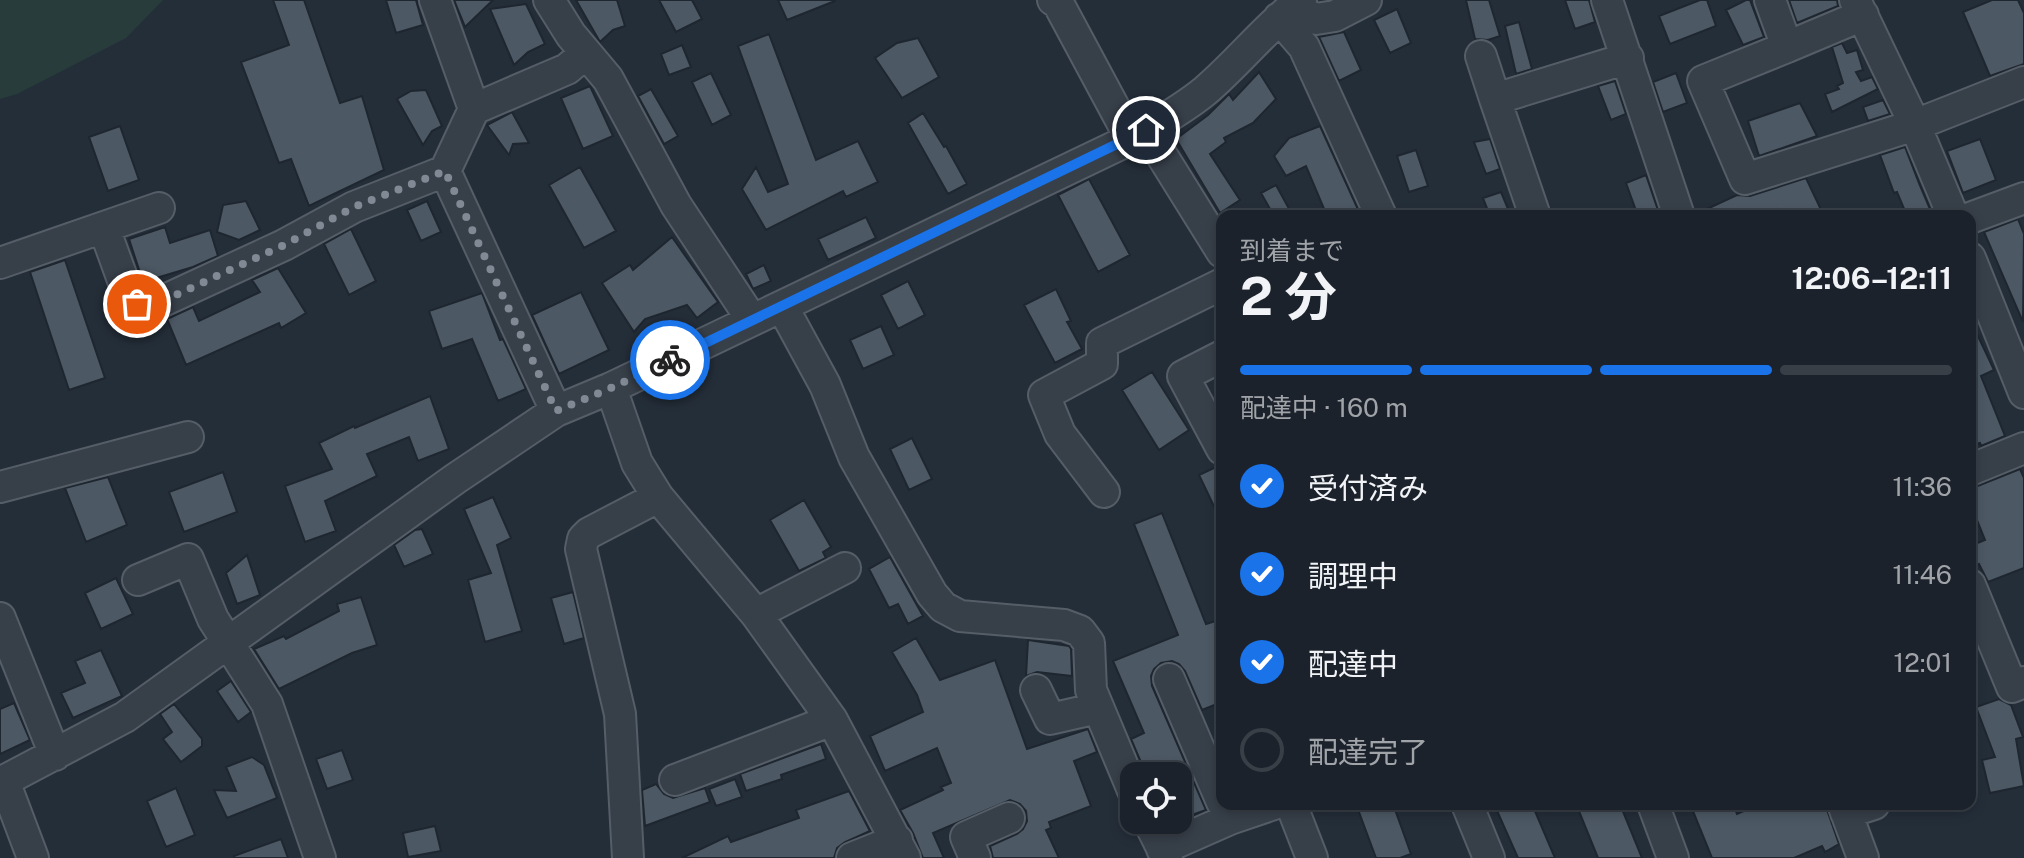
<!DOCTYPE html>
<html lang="ja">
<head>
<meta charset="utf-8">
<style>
	:root { --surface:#1b222b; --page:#282f37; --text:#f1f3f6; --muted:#a0a4a9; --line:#393f47; --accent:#1a73e8 }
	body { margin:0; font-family:"Public Sans","Noto Sans JP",sans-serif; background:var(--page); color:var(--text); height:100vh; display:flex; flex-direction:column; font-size:30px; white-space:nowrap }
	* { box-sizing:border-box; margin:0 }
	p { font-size:26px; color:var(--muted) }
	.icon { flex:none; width:44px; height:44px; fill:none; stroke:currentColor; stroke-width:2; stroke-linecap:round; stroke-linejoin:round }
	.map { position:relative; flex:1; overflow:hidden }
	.drawer { position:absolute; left:1216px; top:210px; width:760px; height:600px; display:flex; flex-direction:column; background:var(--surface); border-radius:16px; box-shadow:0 4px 12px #0003,0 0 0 2px var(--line) }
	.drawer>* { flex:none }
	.fabs { position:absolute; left:1120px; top:762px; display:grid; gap:16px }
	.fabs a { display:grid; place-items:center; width:72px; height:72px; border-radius:16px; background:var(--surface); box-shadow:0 4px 12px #0003,0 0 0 2px var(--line); font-size:40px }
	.pin { position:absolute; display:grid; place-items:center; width:68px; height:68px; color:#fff; margin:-34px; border:4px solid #fff; border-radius:50%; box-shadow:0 2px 8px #0007 }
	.courier { position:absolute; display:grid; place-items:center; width:80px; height:80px; margin:-40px; border:6px solid #1a73e8; border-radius:50%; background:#fff; color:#222; box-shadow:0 2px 10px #0007 }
	.head em { font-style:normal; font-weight:700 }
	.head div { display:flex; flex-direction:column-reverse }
	.head { display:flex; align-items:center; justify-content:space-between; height:136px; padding:0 24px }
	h1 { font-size:52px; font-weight:700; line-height:60px }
	.bar { display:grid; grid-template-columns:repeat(4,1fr); gap:12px 8px; align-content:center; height:96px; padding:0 24px }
	.bar i { height:10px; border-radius:6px; background:var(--line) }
	.bar .current { background:var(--accent) }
	.bar p { grid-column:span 4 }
	ol { padding:0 24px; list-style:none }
	li { display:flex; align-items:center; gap:24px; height:88px }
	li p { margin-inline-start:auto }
	li .icon { padding:8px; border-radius:50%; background:var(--accent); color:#fff; stroke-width:4 }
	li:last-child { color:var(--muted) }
	li i { width:44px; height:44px; border:4px solid var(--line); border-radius:50% }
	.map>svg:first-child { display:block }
	.green { fill:#283c3c }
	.building { fill:#4c5864; stroke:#1e2630; stroke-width:2 }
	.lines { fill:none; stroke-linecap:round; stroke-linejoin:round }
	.minor-casing { stroke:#555d67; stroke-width:34 }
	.minor { stroke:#373f49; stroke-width:30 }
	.done { stroke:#808994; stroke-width:8; stroke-dasharray:0 14.4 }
	.route { stroke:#1a73e8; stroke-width:10 }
</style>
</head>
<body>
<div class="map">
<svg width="2024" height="858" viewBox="0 0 2024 858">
	<rect width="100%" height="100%" fill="#242e39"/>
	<!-- green -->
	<path class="green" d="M0,0H163L126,38L17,94L0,99Z"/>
	<!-- building -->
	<path class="building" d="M273,0H304L340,103L362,96L384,170L309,206L291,159L279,163L241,62L289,45Z
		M386,0H416L423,25L396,33Z
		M454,0H493L465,27Z
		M576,0H617L625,26L613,30L600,42Z
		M659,0H692L702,19L676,32Z
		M778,0H835V1L787,20Z
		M1466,0H1489L1500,36L1488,40L1475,39Z
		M1565,0H1589L1595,22L1575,29Z
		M1700,0H1707L1716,26L1670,44L1659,16Z
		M1746,0H1750L1764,37L1743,45L1726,10Z
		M1789,0H1837L1838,6L1797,23Z
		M1992,0H2018L2024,13V64L1990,76L1963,12Z
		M526,4L545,44L528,52L514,65L490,9Z
		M1397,9L1411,43L1390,53L1374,20Z
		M1519,22L1532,69L1516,74L1505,26Z
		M1344,32L1361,70L1339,81L1319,37Z
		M769,34L816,160L858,141L878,182L846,197L843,191L766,230L742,189L756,167L768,192L788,184L738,46Z
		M918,38L939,77L902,98L875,58L897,43Z
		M1842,43L1847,53L1857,50L1863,70L1856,72L1861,81L1872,77L1878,89L1832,112L1825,94L1839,89L1837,86L1843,83L1832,47Z
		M682,45L691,67L669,75L661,54Z
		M1259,72L1276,99L1253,123L1224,138L1226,142L1210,154L1240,200L1220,213L1176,139L1208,115L1229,94L1233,100Z
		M711,73L731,115L712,125L692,82Z
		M1676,73L1687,103L1663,112L1653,82Z
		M1615,81L1626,114L1611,120L1598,86Z
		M590,86L613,136L583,149L561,98Z
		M651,89L678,136L664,144L638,96Z
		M426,90L442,126L432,131L423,145L397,99L411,91Z
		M1883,100L1890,114L1868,121L1863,107Z
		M1800,103L1817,136L1759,156L1748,121Z
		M512,112L529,143L513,144L509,155L487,125Z
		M923,113L944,147L946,146L967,184L948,194L908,123Z
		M120,126L139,180L108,191L89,137Z
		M1320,126L1361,216H1327L1306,166L1286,176L1274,156L1289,138Z
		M1490,139L1500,169L1486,174L1474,142Z
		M1980,139L1996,180L1963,193L1947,151Z
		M1905,147L1919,183L1933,216H1907L1897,192L1894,193L1880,155Z
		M1416,150L1428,186L1409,192L1397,156Z
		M580,167L616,231L584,248L549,185Z
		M1646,175L1660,216H1638L1626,183Z
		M1806,178L1824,216H1780L1776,209L1761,216H1697L1696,214L1737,195L1750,196Z
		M1089,179L1130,255L1098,272L1058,195Z
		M1276,185L1293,216H1274L1261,193Z
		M1501,192L1511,216H1490L1483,198Z
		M246,201L260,230L239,240L217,232L223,205Z
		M427,201L441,232L421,241L407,210Z
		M866,217L876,238L828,260L818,239Z
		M2018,219L2024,234L2023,322L1984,232Z
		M165,227L170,243L210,230L218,256L193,267L143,282L129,239Z
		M351,229L376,281L349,295L324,244Z
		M672,237L718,302L697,318L687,305L645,319L634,332L602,283L630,265L633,270Z
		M65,260L105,378L69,390L30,272Z
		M764,265L771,281L753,289L746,274Z
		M278,268L306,313L281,328L279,323L186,365L167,319L193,307L199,321L260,292L252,280Z
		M908,281L925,315L898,329L881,295Z
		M1056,289L1071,321L1067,322L1082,349L1055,363L1024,305Z
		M581,292L609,350L559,374L532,315Z
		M482,293L500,340L503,339L526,389L498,401L472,339L442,349L429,311Z
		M1970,319L1994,370L1981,376L2005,436L1981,446L1980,443L1976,444L1970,429Z
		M881,326L894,355L863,369L850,340Z
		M1152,372L1189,430L1159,450L1122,390Z
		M430,396L449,449L418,461L409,437L367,454L377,476L325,501L336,531L305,542L285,486L332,469L319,443L354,426L355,428Z
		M912,438L932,479L909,490L890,449Z
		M1218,466L1222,467V523L1199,475Z
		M2020,469L2024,478V568L1988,582L1979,564L1970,567V546L1985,540L1970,503V489Z
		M223,472L237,512L184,532L169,492Z
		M108,477L127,525L86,542L65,488Z
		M493,497L511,538L497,545L522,631L485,642L468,580L491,573L464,509Z
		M804,500L831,547L823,552L826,558L799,571L770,520Z
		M1162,513L1206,624L1222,619V702L1202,710L1185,671L1179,664L1172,661L1161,663L1154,669L1151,676L1152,686L1206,810L1178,820V776H1163L1157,761L1143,767L1131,739L1144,733L1113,661L1178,635L1134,524Z
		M422,529L433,554L404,567L394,545L415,530Z
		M247,555L260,595L237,604L226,573Z
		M890,557L923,616L908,624L898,604L889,608L869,569Z
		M116,578L133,614L101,629L85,593Z
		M573,592L584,638L564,644L551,598Z
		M361,597L377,645L352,653L279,689L254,649L284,636L286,639L339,611L337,604Z
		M916,638L940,680L995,660L1027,749L1088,729L1097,752L1074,761L1091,806L1049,822L1051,828L1046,830L1059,858H993L990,846L1017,834L1023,829L1027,821L1026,811L1020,804L1010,800L933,833L944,858H923L913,833L900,810L943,790L941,787L951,783L937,748L885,771L870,736L923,712L917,695L892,652Z
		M1028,640L1069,646L1071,649L1072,676L1037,672L1026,676Z
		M101,650L122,696L73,718L61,693L85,683L75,661Z
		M231,681L251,712L238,722L217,691Z
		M1999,699L2011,705L2023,737L2016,739L2024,786L1990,793L1982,760L1995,757L1976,707Z
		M14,703L30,740L0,754V709Z
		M174,704L202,739V746L181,762L163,739L172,732L160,714Z
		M821,744L826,759L781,775L782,779L746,791L740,774Z
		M342,750L353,780L327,789L316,759Z
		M252,757L264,765L277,798L227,818L214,790L236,791L226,767Z
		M735,779L742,797L716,806L709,789Z
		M656,784L664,794L673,798L705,788L710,802L645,826L642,790Z
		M176,788L195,835L166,847L147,801Z
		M849,791L870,831L845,842L837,848L834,858H682L728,836L731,842L799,818L796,810Z
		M1356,804H1393L1411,854L1400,858H1376Z
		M1494,804H1532L1555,858H1518Z
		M1576,804H1620L1642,858H1598Z
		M1690,804H1733L1737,814L1760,804H1825L1839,844L1825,852L1822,846L1794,858H1712Z
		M435,826L441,851L408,857L403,833Z
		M281,839L288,858H235L234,856Z"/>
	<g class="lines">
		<!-- minor casing -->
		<g class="minor-casing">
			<path id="minor" d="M435,0L474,109L567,69L586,53
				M549,0L571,35L608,79L676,205L752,320
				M1053,0L1058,3L1131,139
				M1607,0L1679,216
				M1770,0L1787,47L1863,15
				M1855,0L1915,125L1953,216
				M1291,7L1316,19L1335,16L1366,0
				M1279,18L1304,47L1381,216
				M1787,47L1703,81L1745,179L1915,125L2024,82
				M1481,56L1495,99L1628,58
				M1495,99L1535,216
				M1146,130L1222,252
				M445,171L556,411
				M1970,218L2024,198
				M104,228L128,294L137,304L152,306L284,245L354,207L445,171L474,109
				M1970,258L2024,393
				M0,263L159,208
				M782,306L825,385L854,457L932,594L943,607L960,616L1064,625L1080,631L1089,643L1091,690L1134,793
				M1222,356L1183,376L1222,449
				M611,388L637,463L658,497L756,614L832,720L905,858
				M1970,470L2024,448
				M0,487L188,437
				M1104,492L1060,434L1044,395L1102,364V343L1222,284
				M138,580L188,559L213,619L267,704L320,858
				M1970,585L2012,687L2024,682
				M756,614L845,568
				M0,618L55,755
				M1169,679L1222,802
				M1036,690L1050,719L1098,708
				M675,780L832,720
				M4,781L33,858
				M0,783L125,717L455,479L556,411L611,388L1131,139C1156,124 1182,110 1205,91C1238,63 1266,27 1301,0
				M1291,804L1312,858
				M1467,804L1489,858
				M1653,804L1673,858
				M1843,804L1863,858
				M1846,813L1874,804
				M1148,820L1167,858
				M1162,849L1230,819L1274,804
				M628,858L620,714L581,549L583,539L589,533L658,497
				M852,858L897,840
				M975,858L966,837L1009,818"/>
		</g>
		<!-- minor -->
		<use href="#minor" class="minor"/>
	</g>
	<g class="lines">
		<!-- done -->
		<path class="done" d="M137,304L152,306L284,245L354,207L445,171L556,411L611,388L670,360"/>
		<!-- route -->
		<path class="route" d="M670,360L1146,130"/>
	</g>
</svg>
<div class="fabs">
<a><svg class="icon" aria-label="locate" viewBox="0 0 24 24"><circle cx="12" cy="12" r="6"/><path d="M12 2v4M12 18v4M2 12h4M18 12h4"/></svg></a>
</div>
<div class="pin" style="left:137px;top:304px;background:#ea580c"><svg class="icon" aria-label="bag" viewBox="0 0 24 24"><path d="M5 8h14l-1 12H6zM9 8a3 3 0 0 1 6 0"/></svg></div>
<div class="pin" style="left:1146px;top:130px;background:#1f2937"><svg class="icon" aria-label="home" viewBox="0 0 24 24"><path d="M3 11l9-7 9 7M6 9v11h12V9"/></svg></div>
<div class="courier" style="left:670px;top:360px"><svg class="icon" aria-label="bike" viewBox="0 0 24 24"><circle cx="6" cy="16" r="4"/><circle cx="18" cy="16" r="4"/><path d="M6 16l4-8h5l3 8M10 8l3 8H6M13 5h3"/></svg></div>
<section class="drawer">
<div class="head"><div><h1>2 分</h1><p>到着まで</p></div><em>12:06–12:11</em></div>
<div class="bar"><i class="current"></i><i class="current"></i><i class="current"></i><i></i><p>配達中 · 160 m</p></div>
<ol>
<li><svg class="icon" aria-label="check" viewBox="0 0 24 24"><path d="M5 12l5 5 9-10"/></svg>受付済み<p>11:36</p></li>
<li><svg class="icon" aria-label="check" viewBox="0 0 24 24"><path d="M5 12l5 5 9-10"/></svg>調理中<p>11:46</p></li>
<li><svg class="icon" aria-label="check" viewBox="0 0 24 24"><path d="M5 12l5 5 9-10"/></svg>配達中<p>12:01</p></li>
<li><i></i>配達完了</li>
</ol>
</section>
</div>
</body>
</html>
